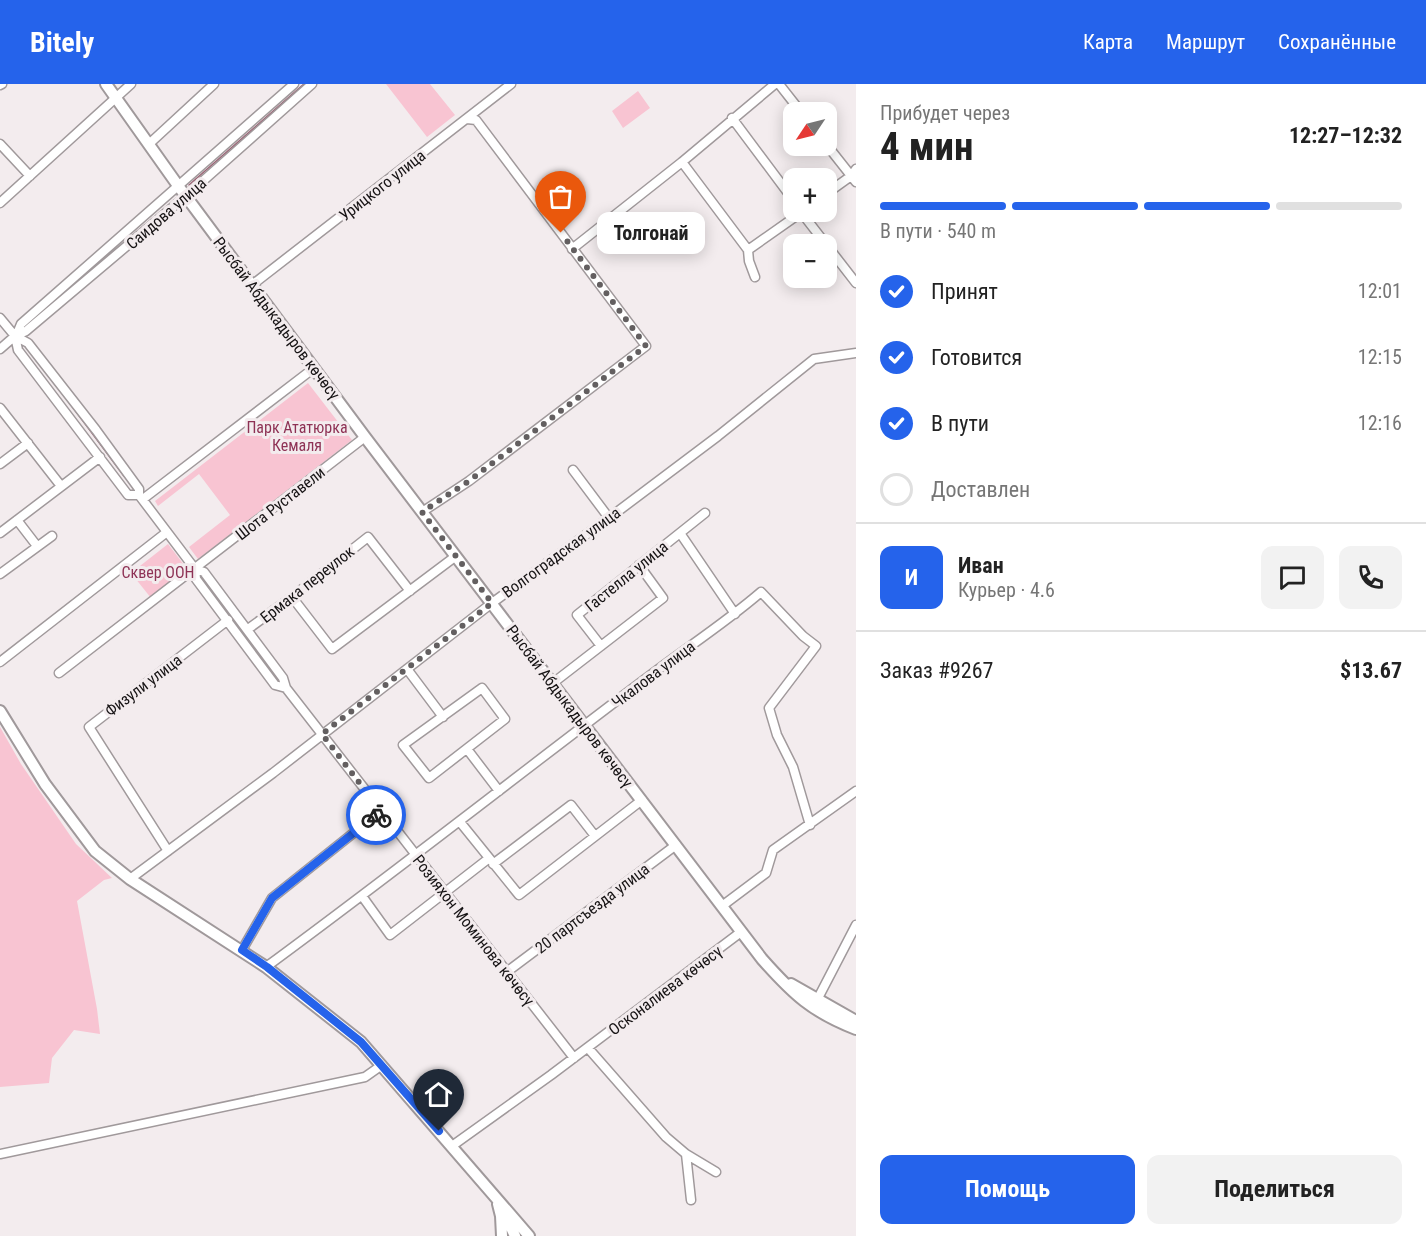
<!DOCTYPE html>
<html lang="ru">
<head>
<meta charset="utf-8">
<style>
	:root { --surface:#fff; --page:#f2f2f2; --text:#222; --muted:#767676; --line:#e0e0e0; --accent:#2563eb }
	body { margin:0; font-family:"Roboto Condensed",sans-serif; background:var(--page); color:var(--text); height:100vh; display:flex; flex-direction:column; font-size:22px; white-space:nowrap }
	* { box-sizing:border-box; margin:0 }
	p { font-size:20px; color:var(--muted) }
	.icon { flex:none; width:33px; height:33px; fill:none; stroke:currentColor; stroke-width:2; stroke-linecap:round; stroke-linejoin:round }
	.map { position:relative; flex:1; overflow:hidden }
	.sheet { display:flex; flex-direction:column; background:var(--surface); width:570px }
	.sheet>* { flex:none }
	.needle { width:39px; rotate:235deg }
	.fabs { position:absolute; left:783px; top:18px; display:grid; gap:12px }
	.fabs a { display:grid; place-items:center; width:54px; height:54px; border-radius:12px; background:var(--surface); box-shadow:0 3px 15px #0003; font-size:30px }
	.pin { position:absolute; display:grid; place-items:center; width:51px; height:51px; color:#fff; margin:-62px -26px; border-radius:50% 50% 50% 0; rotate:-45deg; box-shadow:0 0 6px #0007 }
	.pin .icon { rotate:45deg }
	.courier { position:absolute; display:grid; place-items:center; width:60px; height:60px; margin:-30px; border:4px solid #2563eb; border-radius:50%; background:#fff; color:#222; box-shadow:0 2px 8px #0007 }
	.bubble { position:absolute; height:42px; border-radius:12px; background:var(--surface); box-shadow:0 3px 15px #0003; font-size:20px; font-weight:700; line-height:42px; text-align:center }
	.headline em { font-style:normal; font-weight:700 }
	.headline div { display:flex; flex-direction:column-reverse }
	.headline { display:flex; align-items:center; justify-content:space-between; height:102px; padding:0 24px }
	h1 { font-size:39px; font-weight:700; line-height:45px }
	.bar { display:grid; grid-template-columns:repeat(4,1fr); gap:9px 6px; align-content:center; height:72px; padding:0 24px }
	.bar i { height:8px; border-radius:4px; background:var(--line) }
	.bar .current { background:var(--accent) }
	.bar p { grid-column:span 4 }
	.line { display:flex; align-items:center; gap:15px; padding:0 24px; border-top:2px solid var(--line) }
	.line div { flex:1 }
	.round { display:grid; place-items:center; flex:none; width:63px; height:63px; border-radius:12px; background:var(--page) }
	ol { padding:0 24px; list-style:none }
	li { display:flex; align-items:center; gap:18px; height:66px }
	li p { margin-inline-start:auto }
	li .icon { padding:6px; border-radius:50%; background:var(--accent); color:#fff; stroke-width:4 }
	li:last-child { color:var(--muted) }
	li i { width:33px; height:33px; border:3px solid var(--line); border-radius:50% }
	.primary-button { display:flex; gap:12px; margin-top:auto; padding:12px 24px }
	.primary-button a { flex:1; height:69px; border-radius:12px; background:var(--accent); color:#fff; font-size:24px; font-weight:700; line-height:69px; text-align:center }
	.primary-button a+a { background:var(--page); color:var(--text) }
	header { display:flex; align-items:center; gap:36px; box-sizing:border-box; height:84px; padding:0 30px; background:var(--accent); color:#fff }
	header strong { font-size:28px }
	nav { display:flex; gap:33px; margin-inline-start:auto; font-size:21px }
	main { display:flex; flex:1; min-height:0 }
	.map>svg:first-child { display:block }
	.green { fill:#f8c4d2 }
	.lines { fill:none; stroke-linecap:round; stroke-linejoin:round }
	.stream { stroke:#9a6475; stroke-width:1.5 }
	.minor-casing { stroke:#a0999b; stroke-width:11 }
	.major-casing { stroke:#a0999b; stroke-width:14 }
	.minor { stroke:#fff; stroke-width:8 }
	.major { stroke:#fff; stroke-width:10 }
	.done { stroke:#635f60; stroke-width:6; stroke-dasharray:0 10.8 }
	.route { stroke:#2563eb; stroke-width:8 }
	.labels { text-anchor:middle; stroke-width:6; stroke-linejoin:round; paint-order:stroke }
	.street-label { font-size:16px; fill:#161314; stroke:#f3ecee }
	.park-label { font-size:16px; fill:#8e3255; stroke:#f3ecee }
</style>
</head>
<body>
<header>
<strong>Bitely</strong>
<nav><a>Карта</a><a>Маршрут</a><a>Сохранённые</a></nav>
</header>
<main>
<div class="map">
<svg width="856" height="1152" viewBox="0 0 856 1152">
	<rect width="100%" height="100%" fill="#f3ecee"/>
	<!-- green -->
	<path class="green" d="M386,0H430L455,31L427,53Z
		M638,7L650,24L623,44L612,27Z
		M308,299L352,356L198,475L189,463L230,431L199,390L158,422L155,417Z
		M168,460L188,486L151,514L131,489Z
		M0,643L21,680L76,760L112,794L104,796L77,817L97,925L100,950L74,946L52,974L49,999L0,1003Z"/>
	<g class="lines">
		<!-- stream -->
		<path class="stream" d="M189,101L304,0
			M37,231L112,169
			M57,302L124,392"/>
		<!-- minor casing -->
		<g class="minor-casing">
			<path id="minor" d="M779,0L801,28
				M0,1L2,0
				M732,34L794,117
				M0,60L30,92
				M149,60L214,0
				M826,60L856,98
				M682,78L748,166L749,177L755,193
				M826,110L851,92L856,85
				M0,119L131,0
				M801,128L856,199
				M572,165L682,78L775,0
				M748,166L802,128
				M252,201L511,0
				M0,234L15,252L28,259L96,346L139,405V411L195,485L196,495L275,601L286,604
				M15,252L18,266L128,411H139
				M16,252L21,240L294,0
				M0,265L15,252L26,247L186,112L312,0
				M0,324L61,402
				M0,380L28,359
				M573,386L609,434
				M143,415L314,284
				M422,428L469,397L646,262L476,36L467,35
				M17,436L37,462
				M0,449L100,373
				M680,449L735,530
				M195,485L204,488L283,594L286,604L574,974
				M0,490L52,452
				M292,513L332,565L456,472
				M248,545L292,513L368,453L410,507
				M601,562L577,531L705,429
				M0,578L167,448
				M407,585L443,633
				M59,589L365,353
				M553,599L663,514L639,481
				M482,604L505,635L429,694L403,661Z
				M467,665L499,707
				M460,738L519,811L642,716
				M168,767L89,643L228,536
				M493,780L571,721L595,752
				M130,795L273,689L492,519L609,434L718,352L814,275L856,269
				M362,812L390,851L488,775
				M722,822L766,789L773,766L856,707
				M242,866L272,814L381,727
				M266,883C394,789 518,691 644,596C683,566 724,540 761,508L803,552L816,562L769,624L777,651L793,683L810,741
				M508,887L676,761
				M815,920L856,841
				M588,964L666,1053L686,1070L691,1116
				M452,1062L551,991L741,848
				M0,1070L365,993L382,981
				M686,1070L716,1088"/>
		</g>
		<!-- major casing -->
		<g class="major-casing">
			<path id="major" d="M106,0L179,103L365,353L762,875C793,910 812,928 856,945
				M0,627L45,700L95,767L130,795L266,883L361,958L529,1152
				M791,900L856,937
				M498,1120L501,1132L502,1152
				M504,1129L515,1152"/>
		</g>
		<!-- minor -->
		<use href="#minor" class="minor"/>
		<!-- major -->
		<use href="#major" class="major"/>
	</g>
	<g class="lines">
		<!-- done -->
		<path class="done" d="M376,731L381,727L322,650L492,519L422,428L469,397L646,262L561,149"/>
		<!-- route -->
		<path class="route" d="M376,731L272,814L242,866L267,883L361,958L439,1047"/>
	</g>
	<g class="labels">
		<!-- street labels -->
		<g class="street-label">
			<text transform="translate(382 101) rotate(-38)" y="6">Урицкого улица</text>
			<text transform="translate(166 129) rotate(-41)" y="6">Саидова улица</text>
			<text transform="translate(277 234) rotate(53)" y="6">Рысбай Абдыкадыров көчөсү</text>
			<text transform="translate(280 419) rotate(-38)" y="6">Шота Руставели</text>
			<text transform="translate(561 468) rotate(-36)" y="6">Волгоградская улица</text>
			<text transform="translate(626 492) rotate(-39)" y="6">Гастелла улица</text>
			<text transform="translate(307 500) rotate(-38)" y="6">Ермака переулок</text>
			<text transform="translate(653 590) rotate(-37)" y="6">Чкалова улица</text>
			<text transform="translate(143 601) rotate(-37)" y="6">Физули улица</text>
			<text transform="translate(570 622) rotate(53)" y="6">Рысбай Абдыкадыров көчөсү</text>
			<text transform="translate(592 824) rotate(-37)" y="6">20 партсъезда улица</text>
			<text transform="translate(474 846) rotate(52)" y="6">Розияхон Моминова көчөсү</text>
			<text transform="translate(665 906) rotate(-37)" y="6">Осконалиева көчөсү</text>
		</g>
		<!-- park labels -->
		<g class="park-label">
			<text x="297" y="349">Парк Ататюрка<tspan x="297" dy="18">Кемаля</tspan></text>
			<text x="158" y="494">Сквер ООН</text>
		</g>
	</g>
</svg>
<div class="fabs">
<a><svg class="needle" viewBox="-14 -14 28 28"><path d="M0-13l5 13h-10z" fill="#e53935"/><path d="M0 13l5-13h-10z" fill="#767676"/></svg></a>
<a>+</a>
<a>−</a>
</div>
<div class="pin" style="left:561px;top:149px;background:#ea580c"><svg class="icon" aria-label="bag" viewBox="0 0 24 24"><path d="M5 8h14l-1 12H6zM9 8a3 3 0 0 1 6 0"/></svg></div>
<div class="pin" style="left:439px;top:1047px;background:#1f2937"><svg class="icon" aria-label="home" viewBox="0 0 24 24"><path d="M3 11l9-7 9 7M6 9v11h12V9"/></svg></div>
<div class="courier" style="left:376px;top:731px"><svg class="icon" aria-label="bike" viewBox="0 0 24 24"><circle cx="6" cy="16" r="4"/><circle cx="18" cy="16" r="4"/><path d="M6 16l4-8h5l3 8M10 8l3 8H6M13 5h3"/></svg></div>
<div class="bubble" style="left:597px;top:128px;width:108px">Толгонай</div>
</div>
<section class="sheet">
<div class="headline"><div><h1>4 мин</h1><p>Прибудет через</p></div><em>12:27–12:32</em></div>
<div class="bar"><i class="current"></i><i class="current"></i><i class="current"></i><i></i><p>В пути · 540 m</p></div>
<ol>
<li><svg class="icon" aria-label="check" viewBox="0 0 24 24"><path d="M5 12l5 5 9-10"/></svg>Принят<p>12:01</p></li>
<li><svg class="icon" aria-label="check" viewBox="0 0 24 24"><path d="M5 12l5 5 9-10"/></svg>Готовится<p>12:15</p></li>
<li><svg class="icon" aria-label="check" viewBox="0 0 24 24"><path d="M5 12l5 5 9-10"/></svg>В пути<p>12:16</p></li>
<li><i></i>Доставлен</li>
</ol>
<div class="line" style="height:108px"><b class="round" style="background:var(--accent);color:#fff">И</b><div><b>Иван</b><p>Курьер · 4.6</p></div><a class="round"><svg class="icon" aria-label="chat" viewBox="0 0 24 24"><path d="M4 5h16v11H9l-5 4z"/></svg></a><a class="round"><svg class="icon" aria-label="phone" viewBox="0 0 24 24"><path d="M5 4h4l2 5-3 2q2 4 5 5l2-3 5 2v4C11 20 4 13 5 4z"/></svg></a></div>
<div class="line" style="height:78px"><div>Заказ #9267</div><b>$13.67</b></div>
<div class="primary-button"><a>Помощь</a><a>Поделиться</a></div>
</section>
</main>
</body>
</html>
